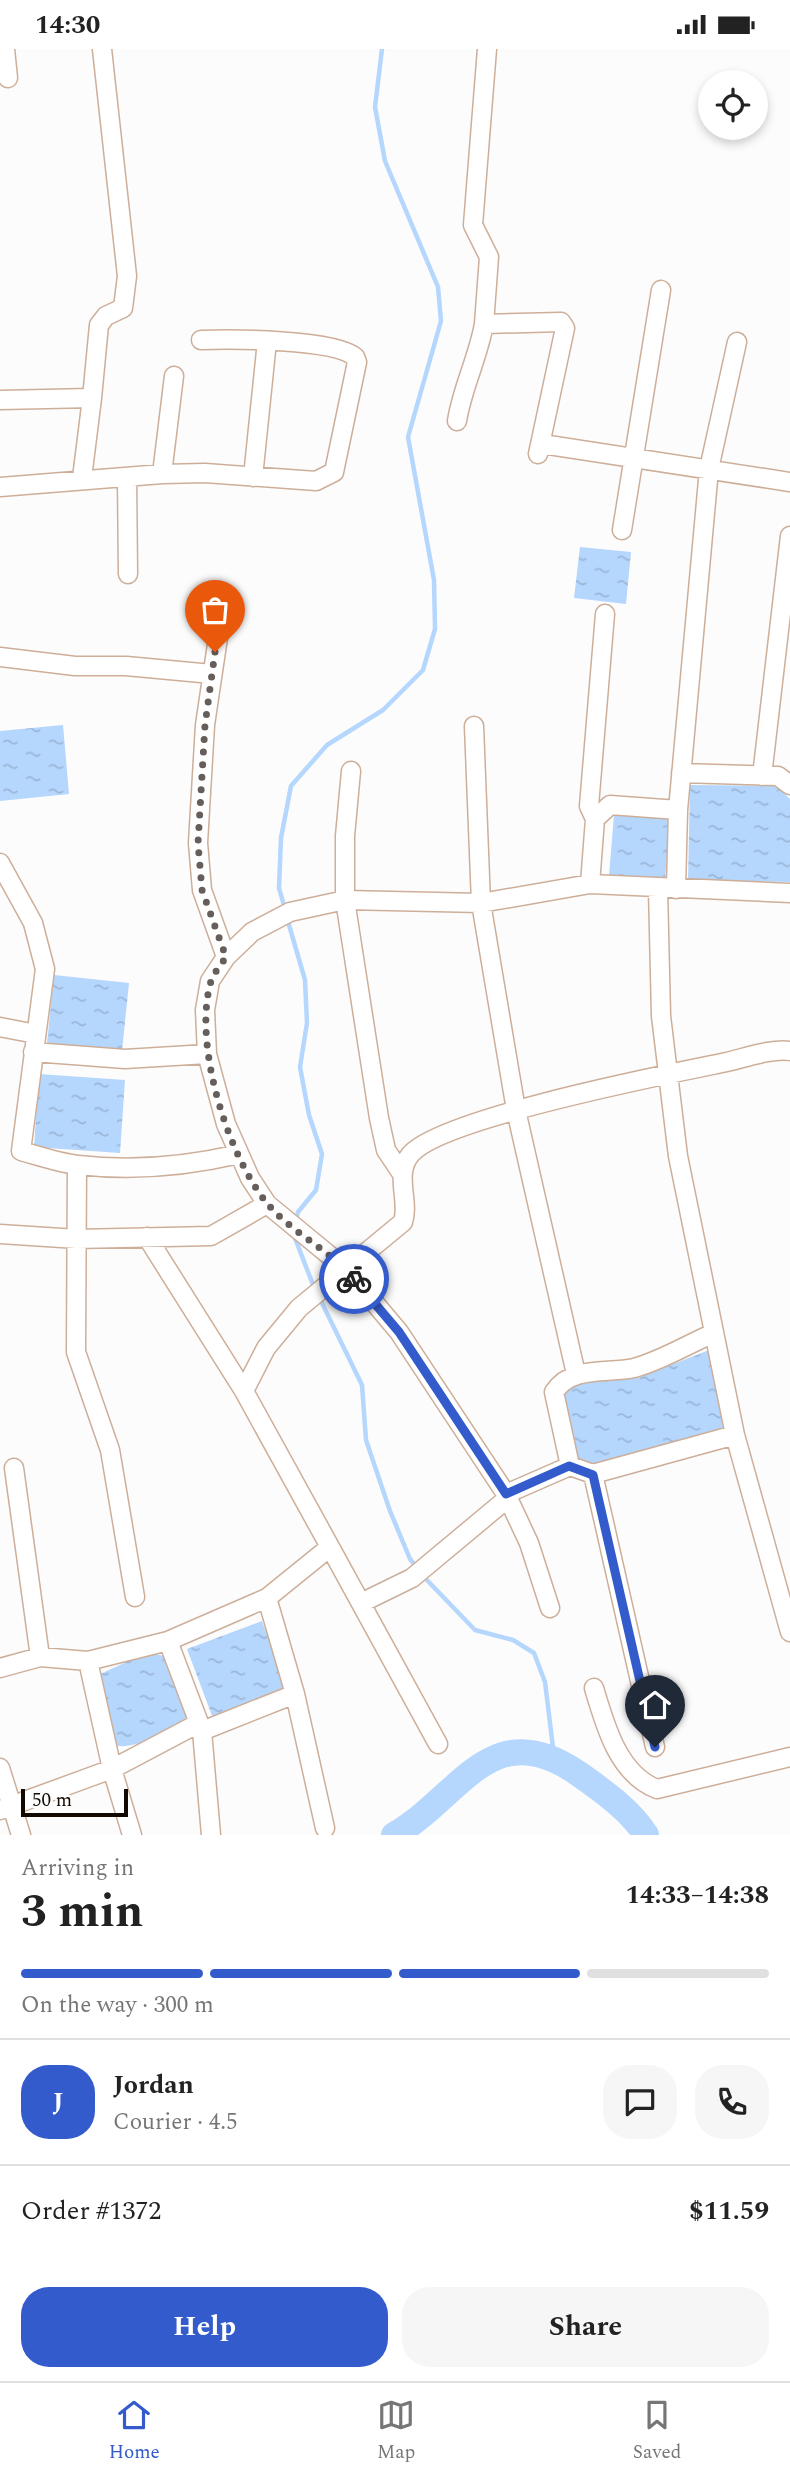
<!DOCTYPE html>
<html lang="en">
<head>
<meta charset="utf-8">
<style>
	:root { --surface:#fff; --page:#f6f6f6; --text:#222; --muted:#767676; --line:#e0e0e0; --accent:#335bcb }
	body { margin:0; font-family:Spectral,serif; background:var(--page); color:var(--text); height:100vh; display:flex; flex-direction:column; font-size:26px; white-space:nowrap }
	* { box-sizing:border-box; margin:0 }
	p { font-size:23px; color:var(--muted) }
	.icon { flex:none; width:38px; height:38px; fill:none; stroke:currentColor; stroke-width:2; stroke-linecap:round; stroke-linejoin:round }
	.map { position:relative; height:1786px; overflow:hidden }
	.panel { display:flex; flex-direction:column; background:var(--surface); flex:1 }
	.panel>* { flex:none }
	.fabs { position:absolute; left:698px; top:21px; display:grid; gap:14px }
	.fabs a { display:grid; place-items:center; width:70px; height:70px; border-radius:50%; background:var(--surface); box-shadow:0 4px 10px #0003; font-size:35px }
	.scale { position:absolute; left:21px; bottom:18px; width:107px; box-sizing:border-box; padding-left:7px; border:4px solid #130903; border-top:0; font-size:19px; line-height:24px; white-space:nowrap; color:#130903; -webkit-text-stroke:5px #fcfcfc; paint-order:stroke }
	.pin { position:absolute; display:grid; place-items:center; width:60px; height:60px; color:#fff; margin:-72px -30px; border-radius:50% 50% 50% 0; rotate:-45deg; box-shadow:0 0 7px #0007 }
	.pin .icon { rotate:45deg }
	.courier { position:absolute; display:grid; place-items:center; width:70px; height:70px; margin:-35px; border:5px solid #335bcb; border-radius:50%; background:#fff; color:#222; box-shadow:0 2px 9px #0007 }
	.overview em { font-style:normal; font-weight:700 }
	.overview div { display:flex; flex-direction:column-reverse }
	.overview { display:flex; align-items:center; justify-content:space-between; height:119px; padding:0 21px }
	h1 { font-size:46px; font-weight:700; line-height:52px }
	.bar { display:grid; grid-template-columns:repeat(4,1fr); gap:10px 7px; align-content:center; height:84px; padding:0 21px }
	.bar i { height:9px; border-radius:5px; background:var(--line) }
	.bar .on { background:var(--accent) }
	.bar p { grid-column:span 4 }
	.line { display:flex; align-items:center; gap:18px; padding:0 21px; border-top:2px solid var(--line) }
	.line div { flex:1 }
	.round { display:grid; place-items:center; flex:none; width:74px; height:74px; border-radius:28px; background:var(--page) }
	.cta { display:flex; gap:14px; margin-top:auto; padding:14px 21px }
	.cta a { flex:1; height:80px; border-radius:28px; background:var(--accent); color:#fff; font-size:28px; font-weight:700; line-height:80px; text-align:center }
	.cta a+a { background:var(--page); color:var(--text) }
	.status { display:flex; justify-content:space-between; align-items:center; height:49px; padding:0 35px; background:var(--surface); direction:ltr }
	.status svg { height:19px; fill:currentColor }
	.menu { display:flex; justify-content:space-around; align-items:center; height:98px; border-top:2px solid var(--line); background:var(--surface); font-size:19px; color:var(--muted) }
	.menu a { display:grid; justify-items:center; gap:4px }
	.menu .on { color:var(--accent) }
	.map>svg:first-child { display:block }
	.water { fill:url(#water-ripples) }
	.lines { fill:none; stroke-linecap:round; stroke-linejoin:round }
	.stream { stroke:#b5d6fd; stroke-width:4.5 }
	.river { stroke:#b5d6fd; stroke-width:26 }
	.minor-casing { stroke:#cdae99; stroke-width:21 }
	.minor { stroke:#fff; stroke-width:18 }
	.done { stroke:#655e5a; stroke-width:7; stroke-dasharray:0 12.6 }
	.route { stroke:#335bcb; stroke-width:9 }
</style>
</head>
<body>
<div class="status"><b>14:30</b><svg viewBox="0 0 49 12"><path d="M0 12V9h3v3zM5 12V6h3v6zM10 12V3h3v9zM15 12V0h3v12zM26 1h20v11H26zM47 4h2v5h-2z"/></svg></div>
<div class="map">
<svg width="790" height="1786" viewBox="0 0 790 1786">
	<defs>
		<pattern id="water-ripples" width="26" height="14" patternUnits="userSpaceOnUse" patternTransform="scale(1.75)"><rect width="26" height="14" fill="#b5d6fd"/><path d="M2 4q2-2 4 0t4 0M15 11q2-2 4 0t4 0" fill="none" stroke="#9bb6d7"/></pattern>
	</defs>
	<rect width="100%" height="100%" fill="#fcfcfc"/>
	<!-- water -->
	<path class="water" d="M580,498L631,503L626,555L574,549Z
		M63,676L69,745L0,752V682Z
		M690,736L777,737L790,750V833L688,831Z
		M614,766L670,770L665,831L609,827Z
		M54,926L129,934L122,1002L47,994Z
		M39,1025L125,1031L120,1104L34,1098Z
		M709,1301L725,1381L595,1418L577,1411L562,1344L576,1331L638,1329Z
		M262,1572L288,1644L214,1672L187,1600Z
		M148,1603L164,1607C171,1624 198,1662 181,1678C175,1684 163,1686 155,1689C143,1693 131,1698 118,1697L113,1689L98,1626Z"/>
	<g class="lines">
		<!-- stream -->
		<path class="stream" d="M285,860L279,839L281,789L291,737L327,696L383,661L423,621L435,580L434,531L408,388L441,272L438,238L385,112L375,58L382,0
			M287,869L305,931L307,974L300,1018L309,1066L322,1105L316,1141L298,1163L296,1172
			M293,1184L315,1241
			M319,1248L362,1336L366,1391L390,1462L410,1510L418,1520
			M423,1527L475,1581L513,1591L534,1604L545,1633L554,1707"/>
		<!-- river -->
		<path class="river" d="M394,1786C461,1748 491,1663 579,1725C602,1741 631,1762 646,1786"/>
		<!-- minor casing -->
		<g class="minor-casing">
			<path id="minor" d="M5,0L8,29
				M484,275L489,208L473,176L487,0
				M92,349L99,276L106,267L123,259L127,227L102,0
				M0,351L92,349L82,429
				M457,372C462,339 478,309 484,275L561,273L565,279L538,405
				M542,395L790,433
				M162,425L174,327
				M253,428L267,292
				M127,429L128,525
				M0,438L162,425L205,424L316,432L334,423L357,313L355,308C335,290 231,290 201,291
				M622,481L661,241
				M219,582L205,676L198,794L202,841L226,908
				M0,608L75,617H126L212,625
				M474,677L481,854L516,1061L576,1325
				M351,722L345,787V851L379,1069L386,1101L402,1125
				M681,724L778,727L790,736
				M762,727L790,487
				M595,770L610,756L678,761
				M0,814L33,874L45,920L21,1102C39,1107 59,1114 78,1116C131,1122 188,1117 239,1105
				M590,835L595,770L589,757L605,565
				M658,840L661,967L678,1107L735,1386L790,1583
				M676,840L678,761L709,420L737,293
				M0,978L36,985
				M33,1003L125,1010L207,1005
				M77,1116L76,1303L110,1401L135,1548
				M0,1185L77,1190L211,1187L267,1155
				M147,1188L244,1342
				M570,1417L554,1343C572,1316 606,1325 634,1319C661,1312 688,1295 714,1284
				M14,1419L40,1608
				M593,1425L655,1698
				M506,1445L570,1417L593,1425L735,1386
				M330,1498L438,1695
				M267,1549L295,1645L325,1779
				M361,1554L412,1529L508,1449
				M550,1559L529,1494L506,1445L399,1283L346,1220L267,1155L250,1129L226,1075L207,1005L205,961L210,932L226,908L252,883L290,863L345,851L481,854L590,835L790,844
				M168,1592L202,1682L211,1786
				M88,1612L112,1720L132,1786
				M0,1619L40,1608L88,1612L168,1592L267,1549L330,1498L244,1342L266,1299L299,1259L403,1173C410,1152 394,1126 410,1106C438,1070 668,1025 722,1014C742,1010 771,999 790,1002
				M594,1639C605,1676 618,1725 657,1740L790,1708
				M202,1682L295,1645
				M0,1719L21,1786
				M0,1761L112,1720L199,1674"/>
		</g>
		<!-- minor -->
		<use href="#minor" class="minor"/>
	</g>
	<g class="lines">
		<!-- done -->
		<path class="done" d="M215,603L205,676L198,794L202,841L226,908C220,917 212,926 210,936C194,997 227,1104 266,1153C290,1183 329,1200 354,1230"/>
		<!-- route -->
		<path class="route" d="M354,1230L399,1283L506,1445L569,1417L593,1426L655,1698"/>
	</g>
</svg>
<div class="fabs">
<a><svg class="icon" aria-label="locate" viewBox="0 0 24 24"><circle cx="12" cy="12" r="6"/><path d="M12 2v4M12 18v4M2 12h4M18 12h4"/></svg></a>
</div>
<div class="scale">50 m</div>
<div class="pin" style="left:215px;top:603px;background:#ea580c"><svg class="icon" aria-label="bag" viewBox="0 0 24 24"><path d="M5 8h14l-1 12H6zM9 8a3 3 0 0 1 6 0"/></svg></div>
<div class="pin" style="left:655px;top:1698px;background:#1f2937"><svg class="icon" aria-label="home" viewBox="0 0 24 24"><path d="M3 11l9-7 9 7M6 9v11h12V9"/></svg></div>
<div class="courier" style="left:354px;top:1230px"><svg class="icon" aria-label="bike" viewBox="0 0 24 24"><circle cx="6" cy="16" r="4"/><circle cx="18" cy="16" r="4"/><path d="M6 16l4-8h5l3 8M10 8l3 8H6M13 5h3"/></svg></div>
</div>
<section class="panel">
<div class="overview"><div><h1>3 min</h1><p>Arriving in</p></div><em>14:33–14:38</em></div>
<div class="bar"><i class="on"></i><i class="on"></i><i class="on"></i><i></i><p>On the way · 300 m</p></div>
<div class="line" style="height:126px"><b class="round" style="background:var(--accent);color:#fff">J</b><div><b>Jordan</b><p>Courier · 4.5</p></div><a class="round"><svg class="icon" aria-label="chat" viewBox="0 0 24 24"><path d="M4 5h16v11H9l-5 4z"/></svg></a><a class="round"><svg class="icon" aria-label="phone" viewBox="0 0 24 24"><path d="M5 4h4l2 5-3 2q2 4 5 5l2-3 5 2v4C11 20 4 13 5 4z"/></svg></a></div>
<div class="line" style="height:91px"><div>Order #1372</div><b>$11.59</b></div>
<div class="cta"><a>Help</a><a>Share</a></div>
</section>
<nav class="menu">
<a class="on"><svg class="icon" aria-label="home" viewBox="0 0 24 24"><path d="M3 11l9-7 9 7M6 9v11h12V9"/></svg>Home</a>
<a><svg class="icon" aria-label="map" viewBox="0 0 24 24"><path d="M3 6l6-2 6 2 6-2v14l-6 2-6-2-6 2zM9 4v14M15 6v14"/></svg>Map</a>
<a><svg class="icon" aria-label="saved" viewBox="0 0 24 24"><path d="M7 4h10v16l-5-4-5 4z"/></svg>Saved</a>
</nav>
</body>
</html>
